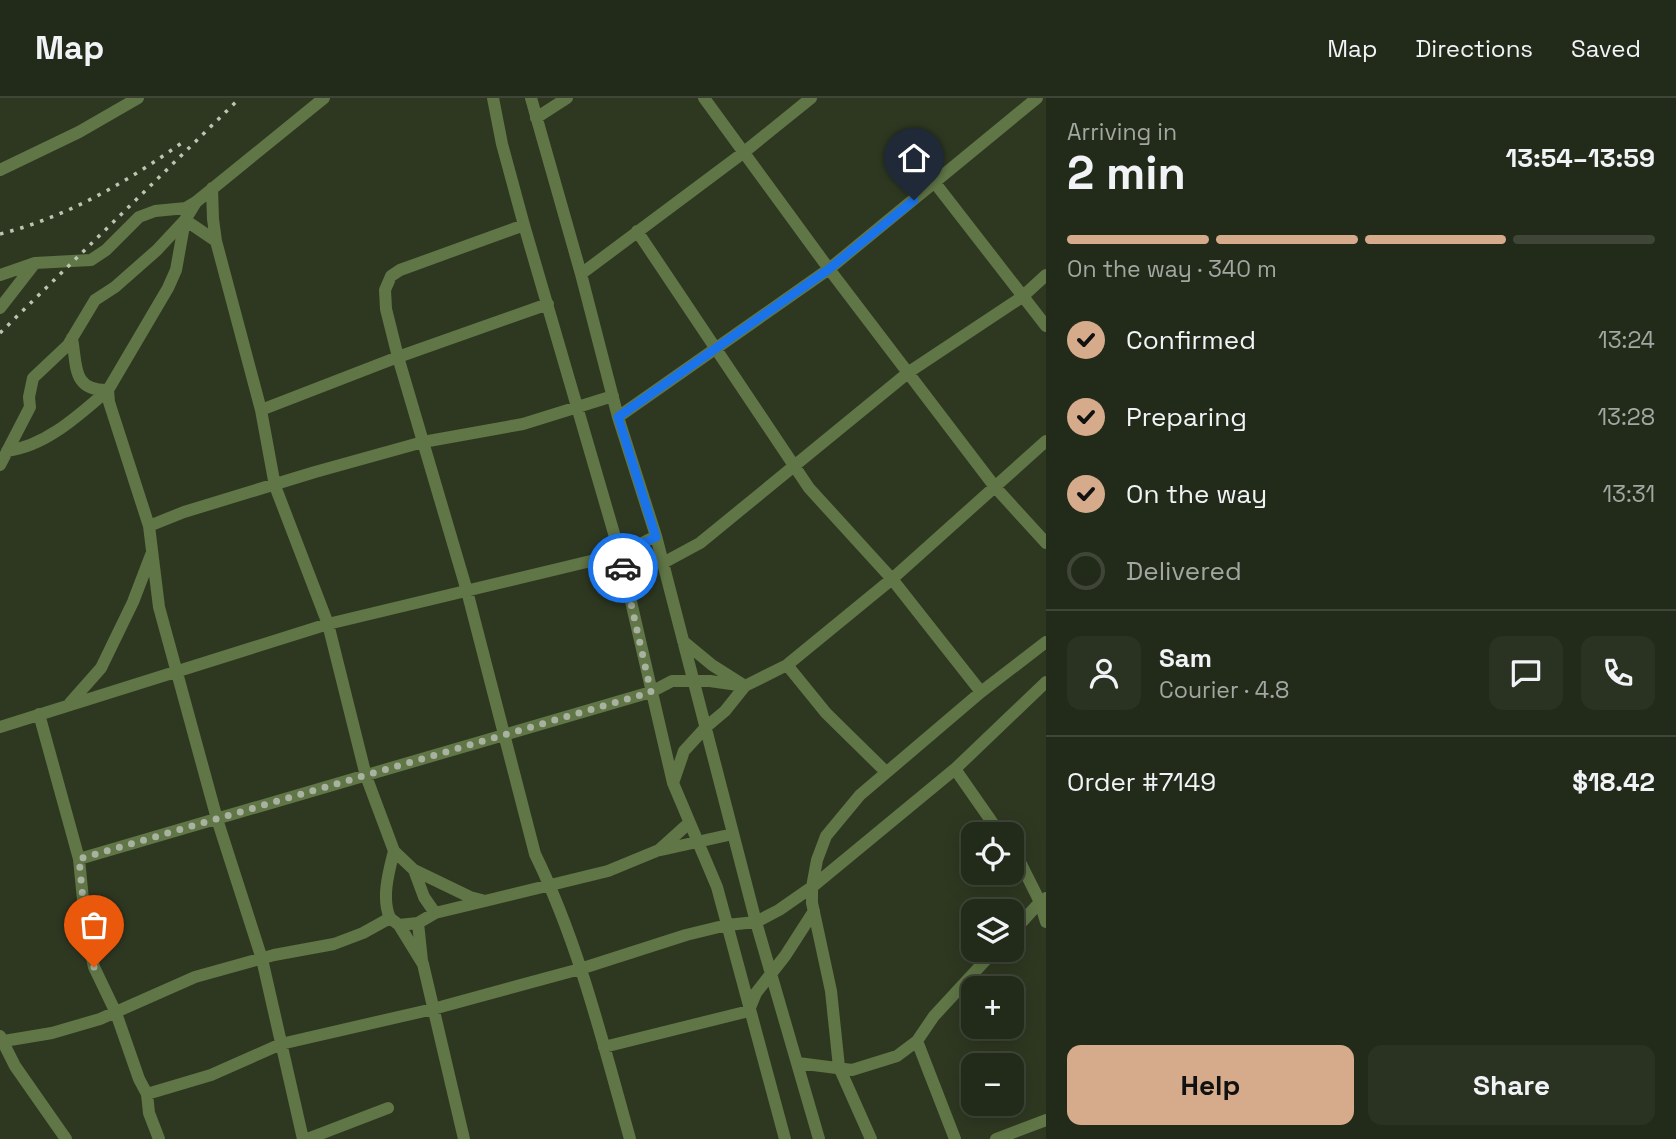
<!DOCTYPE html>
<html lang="en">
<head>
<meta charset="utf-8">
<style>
	:root { --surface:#222a19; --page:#2a3222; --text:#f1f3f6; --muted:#a2a7a2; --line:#3f4638; --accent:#d6ab8b }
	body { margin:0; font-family:"Space Grotesk",sans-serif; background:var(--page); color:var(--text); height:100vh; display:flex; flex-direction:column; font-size:26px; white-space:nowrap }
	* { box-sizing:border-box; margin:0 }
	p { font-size:23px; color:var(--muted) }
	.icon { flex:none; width:38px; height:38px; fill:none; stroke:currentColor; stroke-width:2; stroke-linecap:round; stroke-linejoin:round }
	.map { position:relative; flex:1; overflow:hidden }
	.sheet { display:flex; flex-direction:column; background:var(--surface); width:630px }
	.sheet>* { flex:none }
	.tools { position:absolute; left:961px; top:724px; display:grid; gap:14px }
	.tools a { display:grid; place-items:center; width:63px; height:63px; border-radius:14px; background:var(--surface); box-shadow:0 4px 18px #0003,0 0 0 2px var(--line); font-size:35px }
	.pin { position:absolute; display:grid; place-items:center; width:60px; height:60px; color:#fff; margin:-72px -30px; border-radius:50% 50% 50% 0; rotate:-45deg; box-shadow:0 0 7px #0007 }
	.pin .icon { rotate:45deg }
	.courier { position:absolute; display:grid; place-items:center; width:70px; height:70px; margin:-35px; border:5px solid #1a73e8; border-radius:50%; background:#fff; color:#222; box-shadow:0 2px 9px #0007 }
	.head em { font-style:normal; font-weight:700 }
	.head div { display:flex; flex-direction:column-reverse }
	.head { display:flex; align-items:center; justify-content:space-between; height:119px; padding:0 21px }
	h1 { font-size:46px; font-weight:700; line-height:52px }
	.bar { display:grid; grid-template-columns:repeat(4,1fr); gap:10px 7px; align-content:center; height:84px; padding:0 21px }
	.bar i { height:9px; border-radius:5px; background:var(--line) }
	.bar .active { background:var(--accent) }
	.bar p { grid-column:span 4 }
	.line { display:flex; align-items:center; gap:18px; padding:0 21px; border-top:2px solid var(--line) }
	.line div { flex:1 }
	.round { display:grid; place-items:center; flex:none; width:74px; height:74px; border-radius:14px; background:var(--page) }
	ol { padding:0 21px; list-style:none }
	li { display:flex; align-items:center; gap:21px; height:77px }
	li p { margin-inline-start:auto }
	li .icon { padding:7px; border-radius:50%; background:var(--accent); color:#111; stroke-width:4 }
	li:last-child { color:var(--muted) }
	li i { width:38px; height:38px; border:4px solid var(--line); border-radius:50% }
	.button { display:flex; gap:14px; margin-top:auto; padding:14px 21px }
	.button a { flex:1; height:80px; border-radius:14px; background:var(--accent); color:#111; font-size:28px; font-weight:700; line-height:80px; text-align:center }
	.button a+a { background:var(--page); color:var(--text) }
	header { display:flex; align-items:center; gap:42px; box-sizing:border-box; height:98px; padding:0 35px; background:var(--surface); border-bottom:2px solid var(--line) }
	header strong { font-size:33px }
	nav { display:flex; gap:38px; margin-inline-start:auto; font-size:24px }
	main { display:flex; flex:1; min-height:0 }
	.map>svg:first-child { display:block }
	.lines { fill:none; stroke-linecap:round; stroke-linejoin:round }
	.minor { stroke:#607646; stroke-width:12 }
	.rail { stroke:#bcc4b3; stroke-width:3.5; stroke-dasharray:3.5 7; stroke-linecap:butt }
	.done { stroke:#a9b1a0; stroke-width:7; stroke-dasharray:0 12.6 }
	.route { stroke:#1a73e8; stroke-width:9 }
</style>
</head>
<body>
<header>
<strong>Map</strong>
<nav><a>Map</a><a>Directions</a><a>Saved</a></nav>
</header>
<main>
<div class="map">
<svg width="1046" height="1041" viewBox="0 0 1046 1041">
	<rect width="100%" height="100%" fill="#2e3821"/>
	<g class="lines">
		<!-- minor -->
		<path class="minor" d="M493,0L502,46L524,127L620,456L673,685L717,789L785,1041
			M531,0L581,176L618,319L656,438L756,824L819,1041
			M704,0L829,171L995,389L1046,445
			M536,20L567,0
			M0,72L79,34L138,0
			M935,85L1046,228
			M212,90L213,121L216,143L261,312L275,388L328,526L366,678L394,753L414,772L424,799L435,815
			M524,127L400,172L391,178L385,192L386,211L398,259L467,493L535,756C579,846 603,945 630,1041
			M637,133L809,390L892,481L981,594
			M581,176L743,55L811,0
			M0,177L35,165L91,162L106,152L139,119L155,113L186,110L196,104
			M0,210L35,165
			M72,240C77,268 72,293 108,292
			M261,312L398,259L548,206
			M618,319L829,171L1037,0
			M7,353C46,348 79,317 108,292
			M0,367L30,309L29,299L33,280L68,247L95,202L115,189L157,152L185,122L216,143
			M149,428L109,304L108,292L168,190L176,172L185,122L196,104L324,0
			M663,465L700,445L909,274L1022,199L1046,177
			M683,543L712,567L742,586
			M787,567L826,615L886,674
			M70,605L101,570L133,504L151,457
			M39,616L79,761L86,832L94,869L116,915L139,981L147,996L149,1015L159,1041
			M0,629L328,526L620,456L656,438
			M955,671L1001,737
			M673,685L684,653L706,629L725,613L745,588L787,567L892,481L1046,343
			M1012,751L1020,764L1040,804L1046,800
			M661,752L733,736
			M79,761L651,594L672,583H710L745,588
			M414,772L470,799L485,803L608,773L659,752L689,725
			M1040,804L1046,824
			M390,820C381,800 389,773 394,753
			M418,825L422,863
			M399,827L423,866L464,1041
			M1012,835L1040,804
			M749,912L756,895L785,858L814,813
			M0,938L15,968L66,1041
			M4,943L52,935L100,921L195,879L274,857L334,846L363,835L390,820L399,827L418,825L435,815L485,803
			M917,943L955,1041
			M604,949L749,913
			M798,965L852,972L897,958L917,943L934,918L995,852
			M147,996L211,977L281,946L433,911L580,871L686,837L727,827L756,824L779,812L812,789L955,671L1046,584
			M303,1041L262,861L217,721L159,509L149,428L184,414L315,374L423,344L523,326L613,298
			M307,1041L388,1010
			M871,1041L839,969L831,893L812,805V789L817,762L826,738L860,697L981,594L1046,544
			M996,1041L1046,1022"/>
		<!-- rail -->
		<path class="rail" d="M0,136C67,119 127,84 183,44
			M0,235L240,0"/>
	</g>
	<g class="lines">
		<!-- done -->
		<path class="done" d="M94,869L86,832L79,761L651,594L623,470"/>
		<!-- route -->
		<path class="route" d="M623,470L620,456L656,439L618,319L829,171L914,102"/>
	</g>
</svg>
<div class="tools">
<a><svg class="icon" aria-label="locate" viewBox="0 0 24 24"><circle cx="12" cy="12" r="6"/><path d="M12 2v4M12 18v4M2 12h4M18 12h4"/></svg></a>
<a><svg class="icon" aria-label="layers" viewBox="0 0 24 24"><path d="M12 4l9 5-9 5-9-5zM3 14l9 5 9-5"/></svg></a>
<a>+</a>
<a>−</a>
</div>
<div class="pin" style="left:94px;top:869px;background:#ea580c"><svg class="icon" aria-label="bag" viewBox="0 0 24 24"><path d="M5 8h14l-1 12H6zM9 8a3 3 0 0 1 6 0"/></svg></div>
<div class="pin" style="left:914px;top:102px;background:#1f2937"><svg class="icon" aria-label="home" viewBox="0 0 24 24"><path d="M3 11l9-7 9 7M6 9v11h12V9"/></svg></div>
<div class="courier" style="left:623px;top:470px"><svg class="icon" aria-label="car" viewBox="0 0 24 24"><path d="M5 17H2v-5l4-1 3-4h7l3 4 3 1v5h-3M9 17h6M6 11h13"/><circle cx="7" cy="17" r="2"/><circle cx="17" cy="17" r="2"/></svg></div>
</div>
<section class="sheet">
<div class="head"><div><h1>2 min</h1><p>Arriving in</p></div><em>13:54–13:59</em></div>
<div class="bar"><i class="active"></i><i class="active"></i><i class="active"></i><i></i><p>On the way · 340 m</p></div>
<ol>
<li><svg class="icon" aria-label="check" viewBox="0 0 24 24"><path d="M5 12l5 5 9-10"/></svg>Confirmed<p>13:24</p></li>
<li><svg class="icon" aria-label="check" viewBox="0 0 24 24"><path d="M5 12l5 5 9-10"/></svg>Preparing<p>13:28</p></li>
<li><svg class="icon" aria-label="check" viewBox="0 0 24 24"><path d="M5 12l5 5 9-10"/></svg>On the way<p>13:31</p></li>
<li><i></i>Delivered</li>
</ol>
<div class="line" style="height:126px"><a class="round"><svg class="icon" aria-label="person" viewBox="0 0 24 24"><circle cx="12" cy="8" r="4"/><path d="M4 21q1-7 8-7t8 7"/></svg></a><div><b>Sam</b><p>Courier · 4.8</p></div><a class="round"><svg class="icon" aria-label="chat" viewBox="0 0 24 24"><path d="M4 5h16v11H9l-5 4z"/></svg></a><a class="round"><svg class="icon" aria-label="phone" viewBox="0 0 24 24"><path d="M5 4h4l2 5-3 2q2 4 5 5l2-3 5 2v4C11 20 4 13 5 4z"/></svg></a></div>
<div class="line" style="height:91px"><div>Order #7149</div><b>$18.42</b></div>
<div class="button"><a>Help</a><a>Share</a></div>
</section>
</main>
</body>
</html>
